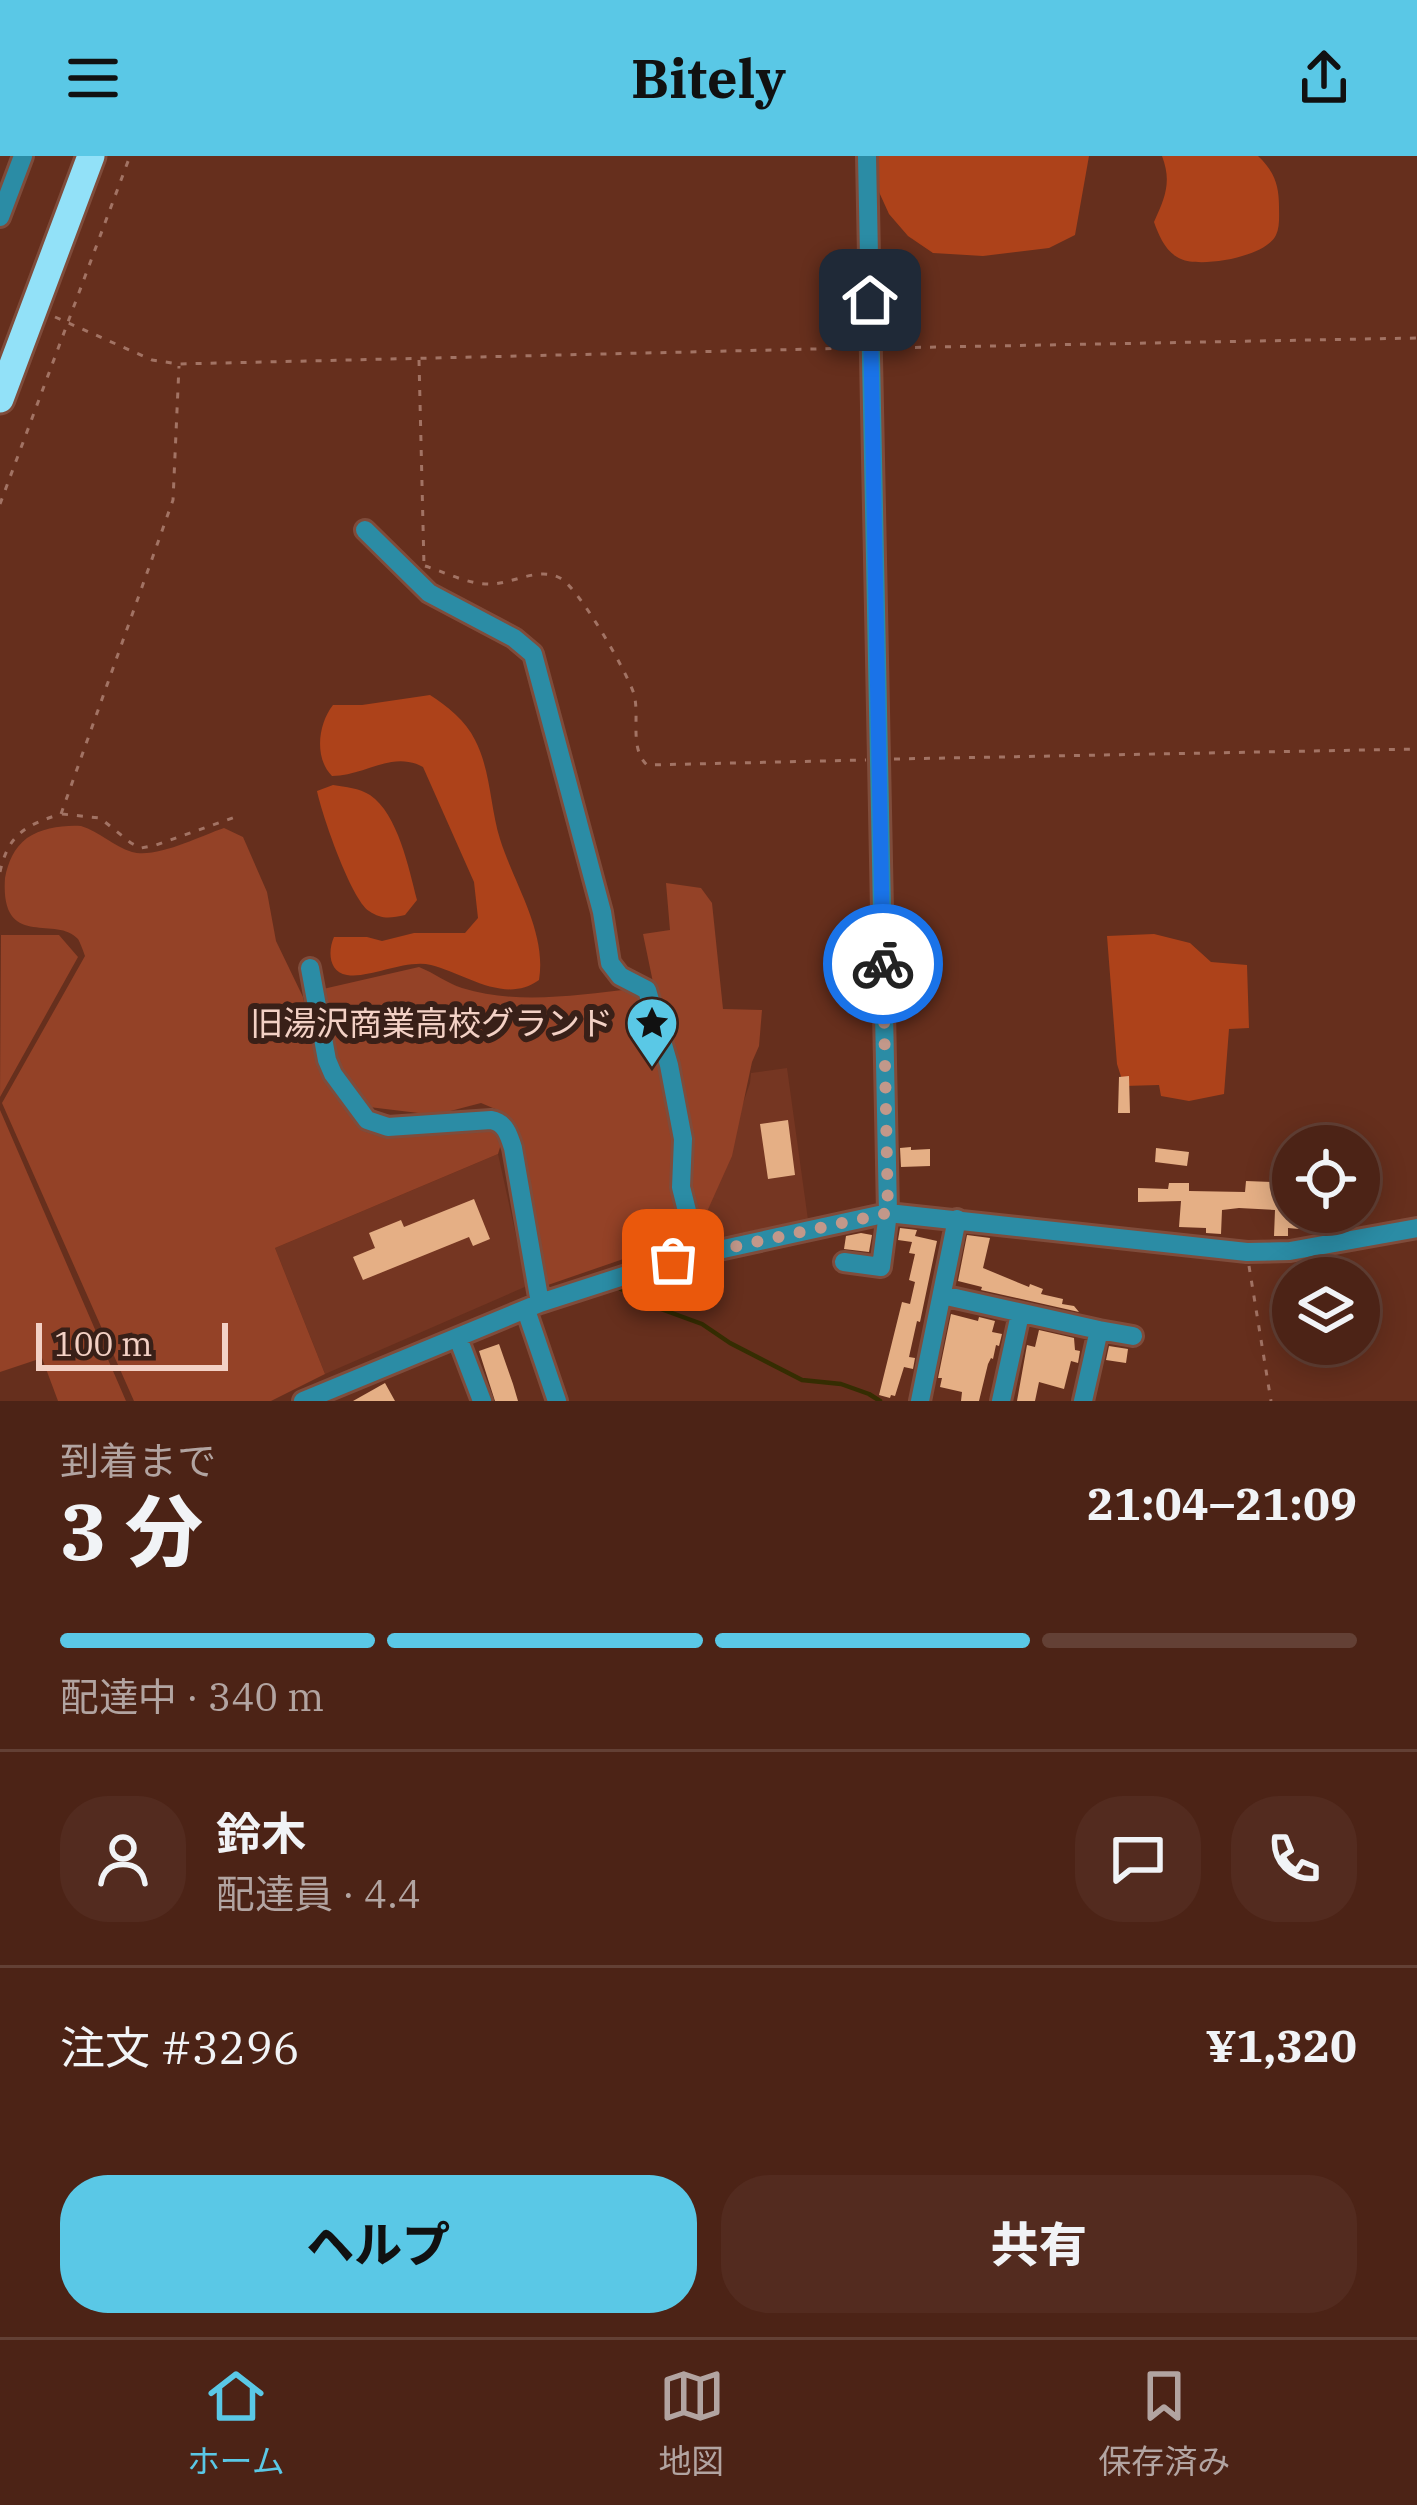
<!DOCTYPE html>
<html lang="ja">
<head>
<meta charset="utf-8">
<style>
	:root { --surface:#4c2316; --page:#532b1f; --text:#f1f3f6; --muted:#b2a4a1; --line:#634035; --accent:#5ac8e6 }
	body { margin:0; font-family:"IBM Plex Serif","Noto Sans JP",serif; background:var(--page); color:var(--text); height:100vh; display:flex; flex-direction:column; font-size:45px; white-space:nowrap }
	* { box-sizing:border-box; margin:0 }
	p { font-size:39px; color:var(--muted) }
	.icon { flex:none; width:66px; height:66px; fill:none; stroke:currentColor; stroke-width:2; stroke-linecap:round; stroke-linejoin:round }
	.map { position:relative; height:1245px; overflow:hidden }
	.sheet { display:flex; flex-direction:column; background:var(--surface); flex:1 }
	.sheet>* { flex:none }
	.controls { position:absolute; left:1272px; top:969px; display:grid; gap:24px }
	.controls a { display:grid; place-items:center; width:108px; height:108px; border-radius:50%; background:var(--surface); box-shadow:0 6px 30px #0003,0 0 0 3px var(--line); font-size:60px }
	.scale { position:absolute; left:36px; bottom:30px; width:192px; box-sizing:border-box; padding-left:12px; border:6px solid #f3d1c5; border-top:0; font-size:33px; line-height:42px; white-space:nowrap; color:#f3d1c5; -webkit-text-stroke:9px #392018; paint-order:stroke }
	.pin { position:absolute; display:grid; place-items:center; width:102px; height:102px; color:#fff; margin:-51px; border-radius:24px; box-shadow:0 6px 18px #0006 }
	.courier { position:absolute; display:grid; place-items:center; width:120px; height:120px; margin:-60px; border:9px solid #1a73e8; border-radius:50%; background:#fff; color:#222; box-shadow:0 3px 15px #0007 }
	.headline em { font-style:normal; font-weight:800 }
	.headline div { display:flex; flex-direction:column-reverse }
	.headline { display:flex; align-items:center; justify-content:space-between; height:204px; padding:0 60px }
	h1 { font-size:78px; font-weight:800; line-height:90px }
	.bar { display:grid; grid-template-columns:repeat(4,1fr); gap:18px 12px; align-content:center; height:144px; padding:0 60px }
	.bar i { height:15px; border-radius:9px; background:var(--line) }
	.bar .on { background:var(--accent) }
	.bar p { grid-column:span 4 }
	.line { display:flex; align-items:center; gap:30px; padding:0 60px; border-top:3px solid var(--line) }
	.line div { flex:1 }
	.round { display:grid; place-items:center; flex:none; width:126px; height:126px; border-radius:48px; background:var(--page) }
	.cta { display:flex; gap:24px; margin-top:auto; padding:24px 60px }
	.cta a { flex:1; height:138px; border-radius:48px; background:var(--accent); color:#111; font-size:48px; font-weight:800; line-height:138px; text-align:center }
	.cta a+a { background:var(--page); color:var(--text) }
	header { display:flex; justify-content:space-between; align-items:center; height:156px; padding:0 60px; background:var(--accent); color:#111; font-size:54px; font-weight:800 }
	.tabs { display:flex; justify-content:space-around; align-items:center; height:168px; border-top:3px solid var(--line); background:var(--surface); font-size:33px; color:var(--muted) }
	.tabs a { display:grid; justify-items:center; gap:6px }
	.tabs .on { color:var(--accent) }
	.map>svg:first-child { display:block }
	.built { fill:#753622 }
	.green { fill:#944227 }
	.forest { fill:#ad421a }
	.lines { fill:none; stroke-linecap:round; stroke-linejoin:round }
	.stream { stroke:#352d02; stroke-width:4.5 }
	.building { fill:#e5af85 }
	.minor-casing { stroke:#7f4c3b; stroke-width:24 }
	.highway-casing { stroke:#7f4c3b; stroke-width:33 }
	.path { stroke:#a27364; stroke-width:3; stroke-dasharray:6 9; stroke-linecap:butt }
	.minor { stroke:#2b8ca5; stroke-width:18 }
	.highway { stroke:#92e1f8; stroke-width:27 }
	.done { stroke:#c2988a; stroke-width:12; stroke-dasharray:0 21.6 }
	.route { stroke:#1a73e8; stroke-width:15 }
	.labels { text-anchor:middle; stroke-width:12; stroke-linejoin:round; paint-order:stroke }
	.poi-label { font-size:33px; fill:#f3d1c5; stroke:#392018; text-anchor:end }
</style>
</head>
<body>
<header><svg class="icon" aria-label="menu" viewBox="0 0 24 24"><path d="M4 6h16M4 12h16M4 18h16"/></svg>Bitely<svg class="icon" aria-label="share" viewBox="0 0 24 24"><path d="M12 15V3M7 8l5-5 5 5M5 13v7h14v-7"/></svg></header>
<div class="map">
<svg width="1417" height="1245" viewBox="0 0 1417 1245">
	<rect width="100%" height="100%" fill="#662f1d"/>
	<!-- built -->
	<path class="built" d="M787,912L808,1064L695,1086L750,927L751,917Z
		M498,998L527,1130L325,1218L275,1092Z"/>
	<!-- green -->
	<path class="green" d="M81,670C100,676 113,690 132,696C156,703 200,680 224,672L243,681L267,736L276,785L303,841L317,905L325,926L354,965L366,976L385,982L483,973L494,977L501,988L498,998L275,1092L325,1218L271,1245H134L2,947L85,800C84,797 80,786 78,783C56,758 0,795 5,722C8,706 14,692 27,682C42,672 63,669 81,670Z
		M666,727L701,732L712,747L723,853L762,854L759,890L752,906L732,1000L696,1080L661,865L643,778L670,774Z
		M1,779H59L78,801L0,941Z
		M419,811C434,817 447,827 462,832C518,849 576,839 633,833C649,854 656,886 661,912C674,971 682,1028 683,1088L635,1099L545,1130L517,985L511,966L500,955L481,947L435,959L369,951L346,930L326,884L323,833Z
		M0,954L126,1245H58L42,1202L0,1216Z"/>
	<!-- forest -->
	<path class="forest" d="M878,0H1089L1075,79L1049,92L983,100L933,97L908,80L889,58L879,36Z
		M1162,0H1258C1274,15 1279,29 1279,50C1279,59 1280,71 1276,79C1266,101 1201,112 1181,103C1166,97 1159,80 1154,66C1165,42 1172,26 1162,0Z
		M430,539C447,550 466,565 475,584C491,615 490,651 500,683C514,728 547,776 539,824C505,849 464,817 431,809C405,803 369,823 347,819C328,816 328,794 334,781H367L382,785L414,777H465L478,762L474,726L423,611C392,594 365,620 332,620C314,602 318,568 333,549H362Z
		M333,629C346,631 359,632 370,639C398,658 409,713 417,744L405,759C391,762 382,764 369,755C351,743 322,659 317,635Z
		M1154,778L1190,787L1211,806L1247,809L1249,872L1229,873L1224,938L1189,945L1161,940L1159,929L1124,930L1117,908L1107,780Z"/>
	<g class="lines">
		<!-- stream -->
		<path class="stream" d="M619,1132L661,1153L702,1168L730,1187L802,1224L841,1228L869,1238L880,1245"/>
	</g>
	<!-- building -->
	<path class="building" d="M1129,920L1130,957H1118L1119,921Z
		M788,964L795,1019L768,1023L760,968Z
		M911,991V994L930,993V1010L901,1011L900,992Z
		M1156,992L1189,996L1187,1010L1155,1006Z
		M1246,1025L1293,1027V1056H1305V1067L1299,1066V1073L1288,1072V1080H1274L1275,1054L1239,1052L1222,1054L1221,1078L1206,1077V1072L1179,1071L1181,1045L1138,1046V1032L1168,1033L1169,1027H1189V1035L1245,1036Z
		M474,1043L490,1083L473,1090L469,1081L363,1124L353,1101L375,1092L369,1077L401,1064L404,1071Z
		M900,1072L917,1074L915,1080L937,1085L920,1166L917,1165L909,1201L915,1202L913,1213L904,1211L895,1240L891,1239L890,1242L879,1239L902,1146L910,1148L915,1126L909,1124L915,1098L909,1097L912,1086L898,1084Z
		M861,1077L872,1079L869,1096L844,1093L846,1080Z
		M967,1079L990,1082L983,1112L1029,1131L1030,1128L1043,1133L1041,1138L1063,1143L1062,1148L1074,1150L1079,1156L981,1134L982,1131L958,1125Z
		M951,1158L978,1165L979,1161L995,1165L992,1176L1002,1178L999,1190L996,1189L993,1203L991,1202L988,1208L979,1245H961L962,1236L940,1231L942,1222H938Z
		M1039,1174L1074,1182L1075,1194L1080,1195L1078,1207L1071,1205L1064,1233L1039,1226L1035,1245H1017L1027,1189L1035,1191Z
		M499,1188L513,1228L518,1245H495L479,1195Z
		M1109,1190L1128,1193L1126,1207L1106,1204Z
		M385,1227L395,1245H353Z"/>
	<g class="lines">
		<!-- minor casing -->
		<g class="minor-casing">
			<path id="minor" d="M0,61L23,0
				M365,374L429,437L514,482L533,498L602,756L610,807L620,820L647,834L669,909L683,983L681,1031L688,1059L689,1100
				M310,812L327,904L333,918L367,964L388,971L491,964C505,966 509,979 513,992L540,1147
				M844,1106L881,1111L888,1057L867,0
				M942,1139L1099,1174L1083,1245
				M526,1154L557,1245
				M1099,1174L1133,1180
				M458,1182L482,1245
				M303,1245L540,1147L673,1104L888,1057L1247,1096L1290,1095L1417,1072
				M920,1245L957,1063
				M1001,1245L1020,1158"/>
		</g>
		<!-- highway casing -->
		<g class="highway-casing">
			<path id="highway" d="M0,243L91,0"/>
		</g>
		<!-- path -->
		<path class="path" d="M55,161L152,204L179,208L857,192
			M885,192L1417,182
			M419,204L424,410
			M0,348L130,0
			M425,410C445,416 467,428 488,428C511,429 538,410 560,422C579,432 627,516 634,538C640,561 629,592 647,609L866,604
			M894,603L1417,593
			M62,658L100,662L131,687L141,692L156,689L241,659
			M0,716C8,679 25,669 61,658L173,344L179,210
			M1249,1110L1271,1245"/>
		<!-- minor -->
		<use href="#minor" class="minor"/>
		<!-- highway -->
		<use href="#highway" class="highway"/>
	</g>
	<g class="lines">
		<!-- done -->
		<path class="done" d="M673,1104L888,1057L883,808"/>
		<!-- route -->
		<path class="route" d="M870,144L883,808"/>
	</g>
	<!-- icons -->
	<defs>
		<g id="sight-pin" transform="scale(2.7)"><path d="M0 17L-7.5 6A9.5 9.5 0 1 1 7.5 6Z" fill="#5ac8e6" stroke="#392018"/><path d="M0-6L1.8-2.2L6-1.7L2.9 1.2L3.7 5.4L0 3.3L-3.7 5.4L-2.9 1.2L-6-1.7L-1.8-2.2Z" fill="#111"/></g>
	</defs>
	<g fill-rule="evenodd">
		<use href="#sight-pin" x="652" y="867"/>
	</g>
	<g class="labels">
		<!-- poi labels -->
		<g class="poi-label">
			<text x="613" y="879">旧湯沢商業高校グランド</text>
		</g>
	</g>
</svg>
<div class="controls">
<a><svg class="icon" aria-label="locate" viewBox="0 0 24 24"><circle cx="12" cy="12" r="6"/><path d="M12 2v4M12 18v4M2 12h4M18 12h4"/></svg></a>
<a><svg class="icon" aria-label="layers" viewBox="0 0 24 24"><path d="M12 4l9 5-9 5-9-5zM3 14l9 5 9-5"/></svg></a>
</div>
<div class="scale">100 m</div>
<div class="pin" style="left:673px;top:1104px;background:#ea580c"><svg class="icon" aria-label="bag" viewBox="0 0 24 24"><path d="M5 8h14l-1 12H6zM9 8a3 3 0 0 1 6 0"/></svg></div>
<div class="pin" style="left:870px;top:144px;background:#1f2937"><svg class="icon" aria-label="home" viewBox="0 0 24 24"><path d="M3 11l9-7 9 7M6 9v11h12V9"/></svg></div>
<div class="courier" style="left:883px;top:808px"><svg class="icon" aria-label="bike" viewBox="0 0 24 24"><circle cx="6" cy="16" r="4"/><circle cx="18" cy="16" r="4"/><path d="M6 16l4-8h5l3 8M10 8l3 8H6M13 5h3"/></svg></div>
</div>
<section class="sheet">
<div class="headline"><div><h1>3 分</h1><p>到着まで</p></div><em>21:04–21:09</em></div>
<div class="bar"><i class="on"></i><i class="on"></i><i class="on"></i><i></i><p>配達中 · 340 m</p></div>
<div class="line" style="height:216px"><a class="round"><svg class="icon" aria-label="person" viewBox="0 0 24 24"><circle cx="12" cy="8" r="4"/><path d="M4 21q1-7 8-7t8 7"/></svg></a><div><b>鈴木</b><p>配達員 · 4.4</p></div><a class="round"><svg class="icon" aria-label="chat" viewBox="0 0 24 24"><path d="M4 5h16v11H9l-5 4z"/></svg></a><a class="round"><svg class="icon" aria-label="phone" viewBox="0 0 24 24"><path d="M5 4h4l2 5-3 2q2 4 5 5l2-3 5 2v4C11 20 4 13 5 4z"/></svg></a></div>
<div class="line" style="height:156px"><div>注文 #3296</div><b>¥1,320</b></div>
<div class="cta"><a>ヘルプ</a><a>共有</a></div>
</section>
<nav class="tabs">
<a class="on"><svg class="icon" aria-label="home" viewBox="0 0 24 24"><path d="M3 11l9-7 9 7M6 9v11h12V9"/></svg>ホーム</a>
<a><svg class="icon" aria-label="map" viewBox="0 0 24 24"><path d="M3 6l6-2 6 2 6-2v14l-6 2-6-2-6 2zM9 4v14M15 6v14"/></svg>地図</a>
<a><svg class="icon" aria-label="saved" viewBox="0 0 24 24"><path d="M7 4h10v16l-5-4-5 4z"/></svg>保存済み</a>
</nav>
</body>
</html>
